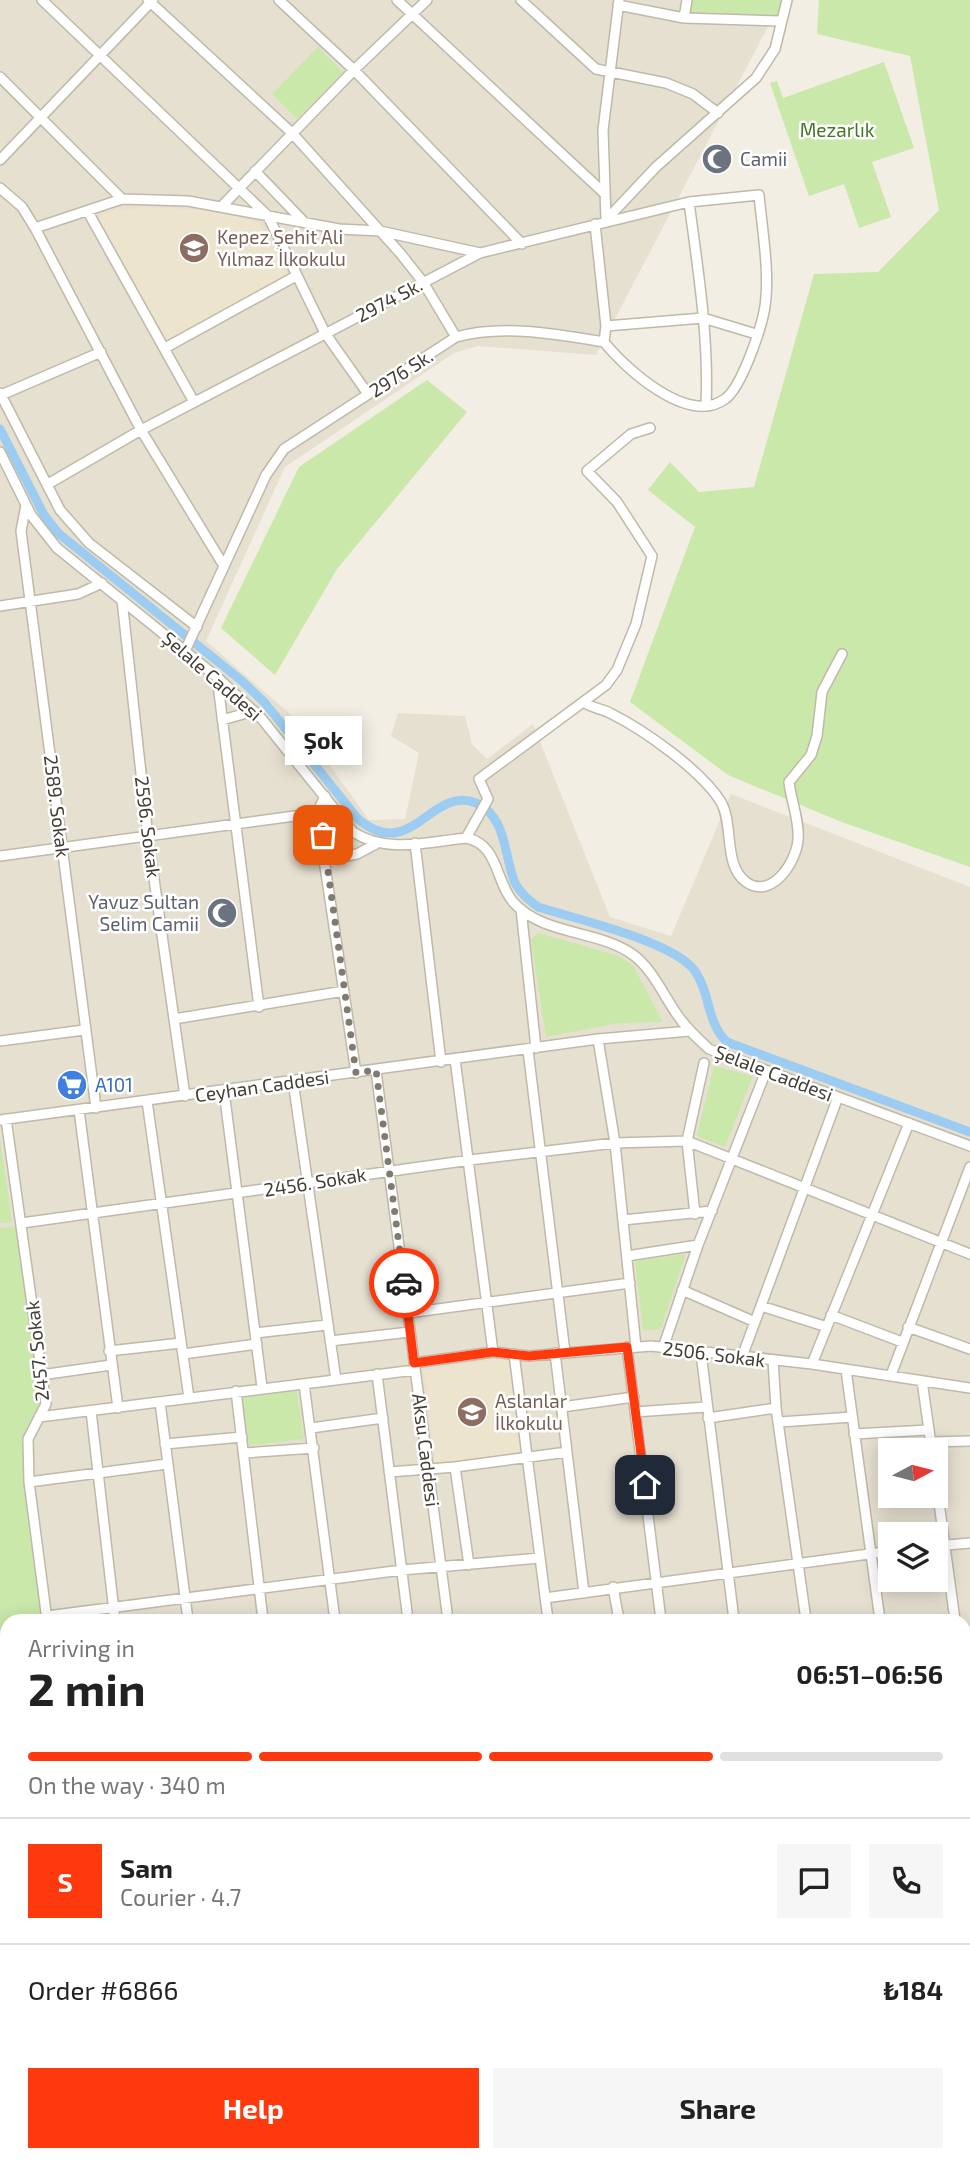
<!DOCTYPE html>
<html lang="en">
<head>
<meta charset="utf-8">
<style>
	:root { --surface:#fff; --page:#f6f6f6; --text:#222; --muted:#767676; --line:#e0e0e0; --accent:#fe390d }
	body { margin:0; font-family:"Exo 2",sans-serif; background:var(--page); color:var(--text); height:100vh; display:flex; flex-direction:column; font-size:26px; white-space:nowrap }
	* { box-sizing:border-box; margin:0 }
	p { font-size:23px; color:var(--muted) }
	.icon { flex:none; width:38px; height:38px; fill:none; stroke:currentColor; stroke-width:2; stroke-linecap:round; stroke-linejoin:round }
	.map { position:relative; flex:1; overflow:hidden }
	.side { position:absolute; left:0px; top:1614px; width:971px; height:548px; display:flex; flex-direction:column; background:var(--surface); border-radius:21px 21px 0 0; box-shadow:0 4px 18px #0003 }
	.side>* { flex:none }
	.needle { width:46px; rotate:83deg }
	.controls { position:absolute; left:878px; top:1438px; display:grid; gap:14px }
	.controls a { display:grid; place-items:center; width:70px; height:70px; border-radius:0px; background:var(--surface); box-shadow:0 4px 18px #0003; font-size:35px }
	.pin { position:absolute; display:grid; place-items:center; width:60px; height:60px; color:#fff; margin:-30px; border-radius:14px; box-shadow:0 4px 10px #0006 }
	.courier { position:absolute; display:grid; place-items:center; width:70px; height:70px; margin:-35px; border:5px solid #fe390d; border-radius:50%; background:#fff; color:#222; box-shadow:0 2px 9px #0007 }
	.bubble { position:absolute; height:49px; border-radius:0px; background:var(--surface); box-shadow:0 4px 18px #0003; font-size:23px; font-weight:700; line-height:49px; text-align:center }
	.summary em { font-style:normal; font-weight:700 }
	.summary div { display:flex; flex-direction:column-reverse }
	.summary { display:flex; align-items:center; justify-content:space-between; height:119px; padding:0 28px }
	h1 { font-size:46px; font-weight:700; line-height:52px }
	.bar { display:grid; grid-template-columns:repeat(4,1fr); gap:10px 7px; align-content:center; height:84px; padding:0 28px }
	.bar i { height:9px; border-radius:5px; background:var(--line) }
	.bar .current { background:var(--accent) }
	.bar p { grid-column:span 4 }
	.line { display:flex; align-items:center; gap:18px; padding:0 28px; border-top:2px solid var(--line) }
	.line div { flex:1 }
	.round { display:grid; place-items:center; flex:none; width:74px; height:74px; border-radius:0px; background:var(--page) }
	.primary-button { display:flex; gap:14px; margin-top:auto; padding:14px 28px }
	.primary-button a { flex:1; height:80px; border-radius:0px; background:var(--accent); color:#fff; font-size:28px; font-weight:700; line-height:80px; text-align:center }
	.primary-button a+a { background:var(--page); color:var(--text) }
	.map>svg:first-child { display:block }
	.residential { fill:#e6e0d1; fill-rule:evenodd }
	.education { fill:#ece4cc }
	.green { fill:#cae8aa }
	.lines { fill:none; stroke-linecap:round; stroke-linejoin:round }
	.canal { stroke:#9cccf1; stroke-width:9 }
	.minor-casing { stroke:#c0b9a8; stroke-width:12 }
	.minor { stroke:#fff; stroke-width:9 }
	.done { stroke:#807b71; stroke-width:7; stroke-dasharray:0 12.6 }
	.route { stroke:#fe390d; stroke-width:9 }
	.labels { text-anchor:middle; stroke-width:5; stroke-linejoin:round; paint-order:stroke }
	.park-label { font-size:19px; fill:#427626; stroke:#fff }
	.worship-label { font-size:19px; fill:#5b616d; stroke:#fff; text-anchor:start }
	.education-label { font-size:19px; fill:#785e54; stroke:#fff; text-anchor:start }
	.street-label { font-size:19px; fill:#433d33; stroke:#fff }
	.shop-label { font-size:19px; fill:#366cbe; stroke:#fff; text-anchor:start }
</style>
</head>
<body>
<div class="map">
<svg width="970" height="2161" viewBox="0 0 970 2161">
	<rect width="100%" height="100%" fill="#f2eee3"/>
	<!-- residential -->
	<path class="residential" d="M0,0H782L596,355L477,346L454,353L285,467L206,641L298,721L369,820L405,819L419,753L391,736L398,713L465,716L472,744L487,759L533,724L610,917L671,936L731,794L970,887V2161H0ZM891,1451H936V1496H891ZM891,1535H936V1580H891ZM7,1620H964V2154H7Z"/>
	<!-- education -->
	<path class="education" d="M141,207L208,210L259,222L288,275L166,340L99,219L100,215L120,208L124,211Z
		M508,1358L522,1452L435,1464L424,1370Z"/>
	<!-- green -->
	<path class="green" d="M692,0H782L779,15L775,18L690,15Z
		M819,0H970V867L839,821L728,775L630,702L695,527L648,490L670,462L699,492L754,487L814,274L878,272L939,210L910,56L817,34Z
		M318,47L343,72L297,119L272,94Z
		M884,62L914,148L872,162L891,217L859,228L844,184L809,196L770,83L777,81L783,98Z
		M427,380L467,412L337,569L275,675L221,628L299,467Z
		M538,933L616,955L632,964L663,1022L619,1023L546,1037L531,940Z
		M714,1066L753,1076L725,1147L697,1136Z
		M0,1139L12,1222L0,1223Z
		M18,1226L42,1405L22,1438L42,1614L39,1620H7V1754L0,1753V1228Z
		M686,1254L661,1329L643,1331L635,1261Z
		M297,1391L304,1439L249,1446L242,1398Z
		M265,2154H316L291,2161H267Z"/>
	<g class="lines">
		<!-- canal -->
		<path class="canal" d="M0,429L44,515L58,533L242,681L265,703L358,819C411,864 431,785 476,803C507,816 504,857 515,883C520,893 529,900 538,907C576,919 673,941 695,971C711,994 706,1022 727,1042L970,1132"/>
		<!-- minor casing -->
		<g class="minor-casing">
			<path id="minor" d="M42,0L268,216L325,333L368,394
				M148,0L292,133L400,253L423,282L456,337
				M279,0L354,70L522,244
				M397,0L605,194
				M521,0L596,69L666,83L693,94L718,113
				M618,5L684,18L781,21
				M684,18L687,0
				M0,77L122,199
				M0,160L153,0
				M255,171L305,223
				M0,188L22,207L35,228L141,430L224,566
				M689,202C698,270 709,337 706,405
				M221,207L354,70L427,0
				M88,212L194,402
				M606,220L656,167L756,78L775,49L787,0
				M606,220L603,130L619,0
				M595,224L606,326L604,342
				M35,228L122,199L188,201L339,229L380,231L480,253
				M606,326L703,318L756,334
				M165,348L296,276
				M0,393L60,510L89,543L197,627
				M1,395L101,352
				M0,452L31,515L57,548L217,677L261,718L353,832C387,854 428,842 466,838C499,844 495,882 514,903C543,935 598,930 632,954C651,967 663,994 676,1013C685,1027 697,1038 709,1049L970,1146
				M48,484L141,430L480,253L689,202L759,195C762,229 771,278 764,312C760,332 741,388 725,399C688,426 626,369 604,342C557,334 502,324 456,337L284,449L266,475L185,651
				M26,505L21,531L96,1108
				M122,600L148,837L185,1096
				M0,606L78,594L102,583
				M217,677L259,1007
				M585,703C593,708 602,709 610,713C644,730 701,770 721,802C734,825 723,865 746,882C771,900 796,863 798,840C800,822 791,801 789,782L811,755L817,736L822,692L842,654
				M222,720L254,711
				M317,813L356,1073
				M466,838L488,799L479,779L606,685L617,670L636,624L652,556L617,502L587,471L631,434L650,428
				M415,843L441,1062
				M0,856L317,813L325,796
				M326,860L357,854L376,844
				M521,909L536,1048
				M174,1019L344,991
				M598,1039L615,1143L636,1347
				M0,1041L84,1030
				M528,1050L565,1352
				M455,1059L493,1352
				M376,1071L448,1620
				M293,1081L336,1380
				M224,1091L262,1387
				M147,1101L189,1398
				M79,1110L118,1408
				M6,1119L46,1404L28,1439L29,1482L47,1620
				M0,1120L598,1039L690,1031
				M695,1214L687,1141L704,1063
				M623,1220L712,1211
				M22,1223L470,1160L615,1143L687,1141L970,1254
				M627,1256L698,1245
				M682,1290L755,1322
				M761,1306L827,1327
				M408,1313L630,1283
				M831,1315L902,1342
				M908,1327L970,1349
				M255,1333L327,1325
				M330,1341L410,1332
				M627,1347L661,1620
				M663,1348L698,1245L766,1071
				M109,1351L181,1343
				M555,1353L584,1593
				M701,1353L734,1620
				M183,1354L257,1344
				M514,1354L548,1620
				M742,1357L838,1097
				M773,1360L776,1408L806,1620
				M414,1363L493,1352L529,1356L651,1346L812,1364L970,1388
				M812,1364L909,1123
				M846,1370L880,1620
				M377,1374L408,1620
				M41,1375L111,1365
				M891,1375L970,1167
				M922,1381L932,1451
				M304,1384L335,1620
				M236,1391L263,1620
				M160,1402L188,1620
				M562,1407L634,1397
				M91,1411L115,1620
				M635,1412L706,1407
				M39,1417L415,1370
				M708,1418L776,1408
				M780,1422L852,1417
				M311,1428L383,1418
				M854,1434L928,1430
				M930,1442L970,1441
				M165,1444L242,1437
				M245,1453L314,1448
				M455,1467L469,1565
				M389,1472L455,1467L567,1452
				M936,1481L955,1620
				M29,1482L167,1464
				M936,1546L970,1543
				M613,1587L619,1620
				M545,1598L891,1551
				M47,1616L402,1570L540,1558
				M964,1644L970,1643
				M964,1745L970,1744
				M0,1766L7,1765
				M964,1897H970
				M964,1943L970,1942
				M0,1953L7,2011
				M964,1973L970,1970
				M0,2066L7,2124
				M964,2085L970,2083
				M107,2154L109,2161
				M189,2154L191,2161
				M260,2154L263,2161
				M410,2154L412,2161
				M497,2154L499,2161
				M506,2154L508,2161
				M582,2154L584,2161
				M654,2154L656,2161
				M812,2154L814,2161
				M885,2154L888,2161
				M963,2154L965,2161
				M16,2161L57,2154
				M316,2161L340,2154
				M711,2161L730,2154"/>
		</g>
		<!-- minor -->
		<use href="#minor" class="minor"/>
	</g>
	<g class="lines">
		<!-- done -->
		<path class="done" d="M323,835L356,1073L376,1070L404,1283"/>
		<!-- route -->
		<path class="route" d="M404,1283L414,1363L493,1352L529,1356L627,1347L645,1485"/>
	</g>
	<!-- icons -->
	<defs>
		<g id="mosque-disc" transform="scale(1.575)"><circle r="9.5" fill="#6b7280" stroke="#fff"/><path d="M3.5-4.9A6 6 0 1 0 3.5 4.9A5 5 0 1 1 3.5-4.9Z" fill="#fff"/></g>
		<g id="school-disc" transform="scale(1.575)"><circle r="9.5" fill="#8d6e63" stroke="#fff"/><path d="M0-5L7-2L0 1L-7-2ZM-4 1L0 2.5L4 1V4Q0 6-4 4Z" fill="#fff"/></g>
		<g id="supermarket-disc" transform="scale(1.575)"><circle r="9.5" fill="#3f7fe0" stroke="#fff"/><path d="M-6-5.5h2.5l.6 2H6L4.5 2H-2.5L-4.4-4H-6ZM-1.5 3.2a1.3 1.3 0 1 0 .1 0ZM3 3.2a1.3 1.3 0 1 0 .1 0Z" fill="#fff"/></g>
	</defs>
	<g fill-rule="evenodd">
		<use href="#mosque-disc" x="717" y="159"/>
		<use href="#school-disc" x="194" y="248"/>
		<use href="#mosque-disc" x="222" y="913"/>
		<use href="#supermarket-disc" x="72" y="1085"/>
		<use href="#school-disc" x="472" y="1412"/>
	</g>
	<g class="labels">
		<!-- park labels -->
		<g class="park-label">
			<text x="837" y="137">Mezarlık</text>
		</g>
		<!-- worship labels -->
		<g class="worship-label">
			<text x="740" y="166">Camii</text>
			<text x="199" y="909" text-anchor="end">Yavuz Sultan<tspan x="199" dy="22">Selim Camii</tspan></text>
		</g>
		<!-- education labels -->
		<g class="education-label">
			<text x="217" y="244">Kepez Şehit Ali<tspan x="217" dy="22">Yılmaz İlkokulu</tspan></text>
			<text x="495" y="1408">Aslanlar<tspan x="495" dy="22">İlkokulu</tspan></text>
		</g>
		<!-- street labels -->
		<g class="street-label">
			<text transform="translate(389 300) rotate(-28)" y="7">2974 Sk.</text>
			<text transform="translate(401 373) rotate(-33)" y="7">2976 Sk.</text>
			<text transform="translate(212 676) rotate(41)" y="7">Şelale Caddesi</text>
			<text transform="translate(57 806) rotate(83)" y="7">2589. Sokak</text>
			<text transform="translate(148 827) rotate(83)" y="7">2596. Sokak</text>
			<text transform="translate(774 1073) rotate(21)" y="7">Şelale Caddesi</text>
			<text transform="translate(262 1086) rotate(-8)" y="7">Ceyhan Caddesi</text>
			<text transform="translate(315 1182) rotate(-9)" y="7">2456. Sokak</text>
			<text transform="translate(37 1351) rotate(-96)" y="7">2457. Sokak</text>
			<text transform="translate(714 1354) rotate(7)" y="7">2506. Sokak</text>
			<text transform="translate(426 1450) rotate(83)" y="7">Aksu Caddesi</text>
		</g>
		<!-- shop labels -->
		<g class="shop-label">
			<text x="95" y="1092">A101</text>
		</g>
	</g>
</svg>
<div class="controls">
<a><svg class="needle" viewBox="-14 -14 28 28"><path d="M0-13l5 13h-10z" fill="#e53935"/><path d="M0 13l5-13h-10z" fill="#767676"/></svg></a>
<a><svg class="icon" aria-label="layers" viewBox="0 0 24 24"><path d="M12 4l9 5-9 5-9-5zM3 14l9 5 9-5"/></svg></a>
</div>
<div class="pin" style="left:323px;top:835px;background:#ea580c"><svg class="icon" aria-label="bag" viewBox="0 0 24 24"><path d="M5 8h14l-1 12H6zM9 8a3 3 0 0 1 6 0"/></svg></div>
<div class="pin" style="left:645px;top:1485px;background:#1f2937"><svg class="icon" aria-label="home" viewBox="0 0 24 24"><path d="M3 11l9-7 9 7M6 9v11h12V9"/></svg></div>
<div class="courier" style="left:404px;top:1283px"><svg class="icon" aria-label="car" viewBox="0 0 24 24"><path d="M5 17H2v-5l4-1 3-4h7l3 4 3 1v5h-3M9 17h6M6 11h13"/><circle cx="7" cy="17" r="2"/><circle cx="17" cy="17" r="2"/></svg></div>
<div class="bubble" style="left:285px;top:716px;width:77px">Şok</div>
<section class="side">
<div class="summary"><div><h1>2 min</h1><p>Arriving in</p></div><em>06:51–06:56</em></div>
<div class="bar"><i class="current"></i><i class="current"></i><i class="current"></i><i></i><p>On the way · 340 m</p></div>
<div class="line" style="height:126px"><b class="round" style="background:var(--accent);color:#fff">S</b><div><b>Sam</b><p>Courier · 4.7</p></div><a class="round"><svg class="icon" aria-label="chat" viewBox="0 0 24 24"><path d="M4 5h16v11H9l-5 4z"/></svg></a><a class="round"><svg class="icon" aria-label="phone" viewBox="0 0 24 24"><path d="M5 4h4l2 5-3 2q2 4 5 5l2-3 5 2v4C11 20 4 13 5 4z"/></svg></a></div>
<div class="line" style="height:91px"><div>Order #6866</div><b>₺184</b></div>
<div class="primary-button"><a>Help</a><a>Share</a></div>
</section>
</div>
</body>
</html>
